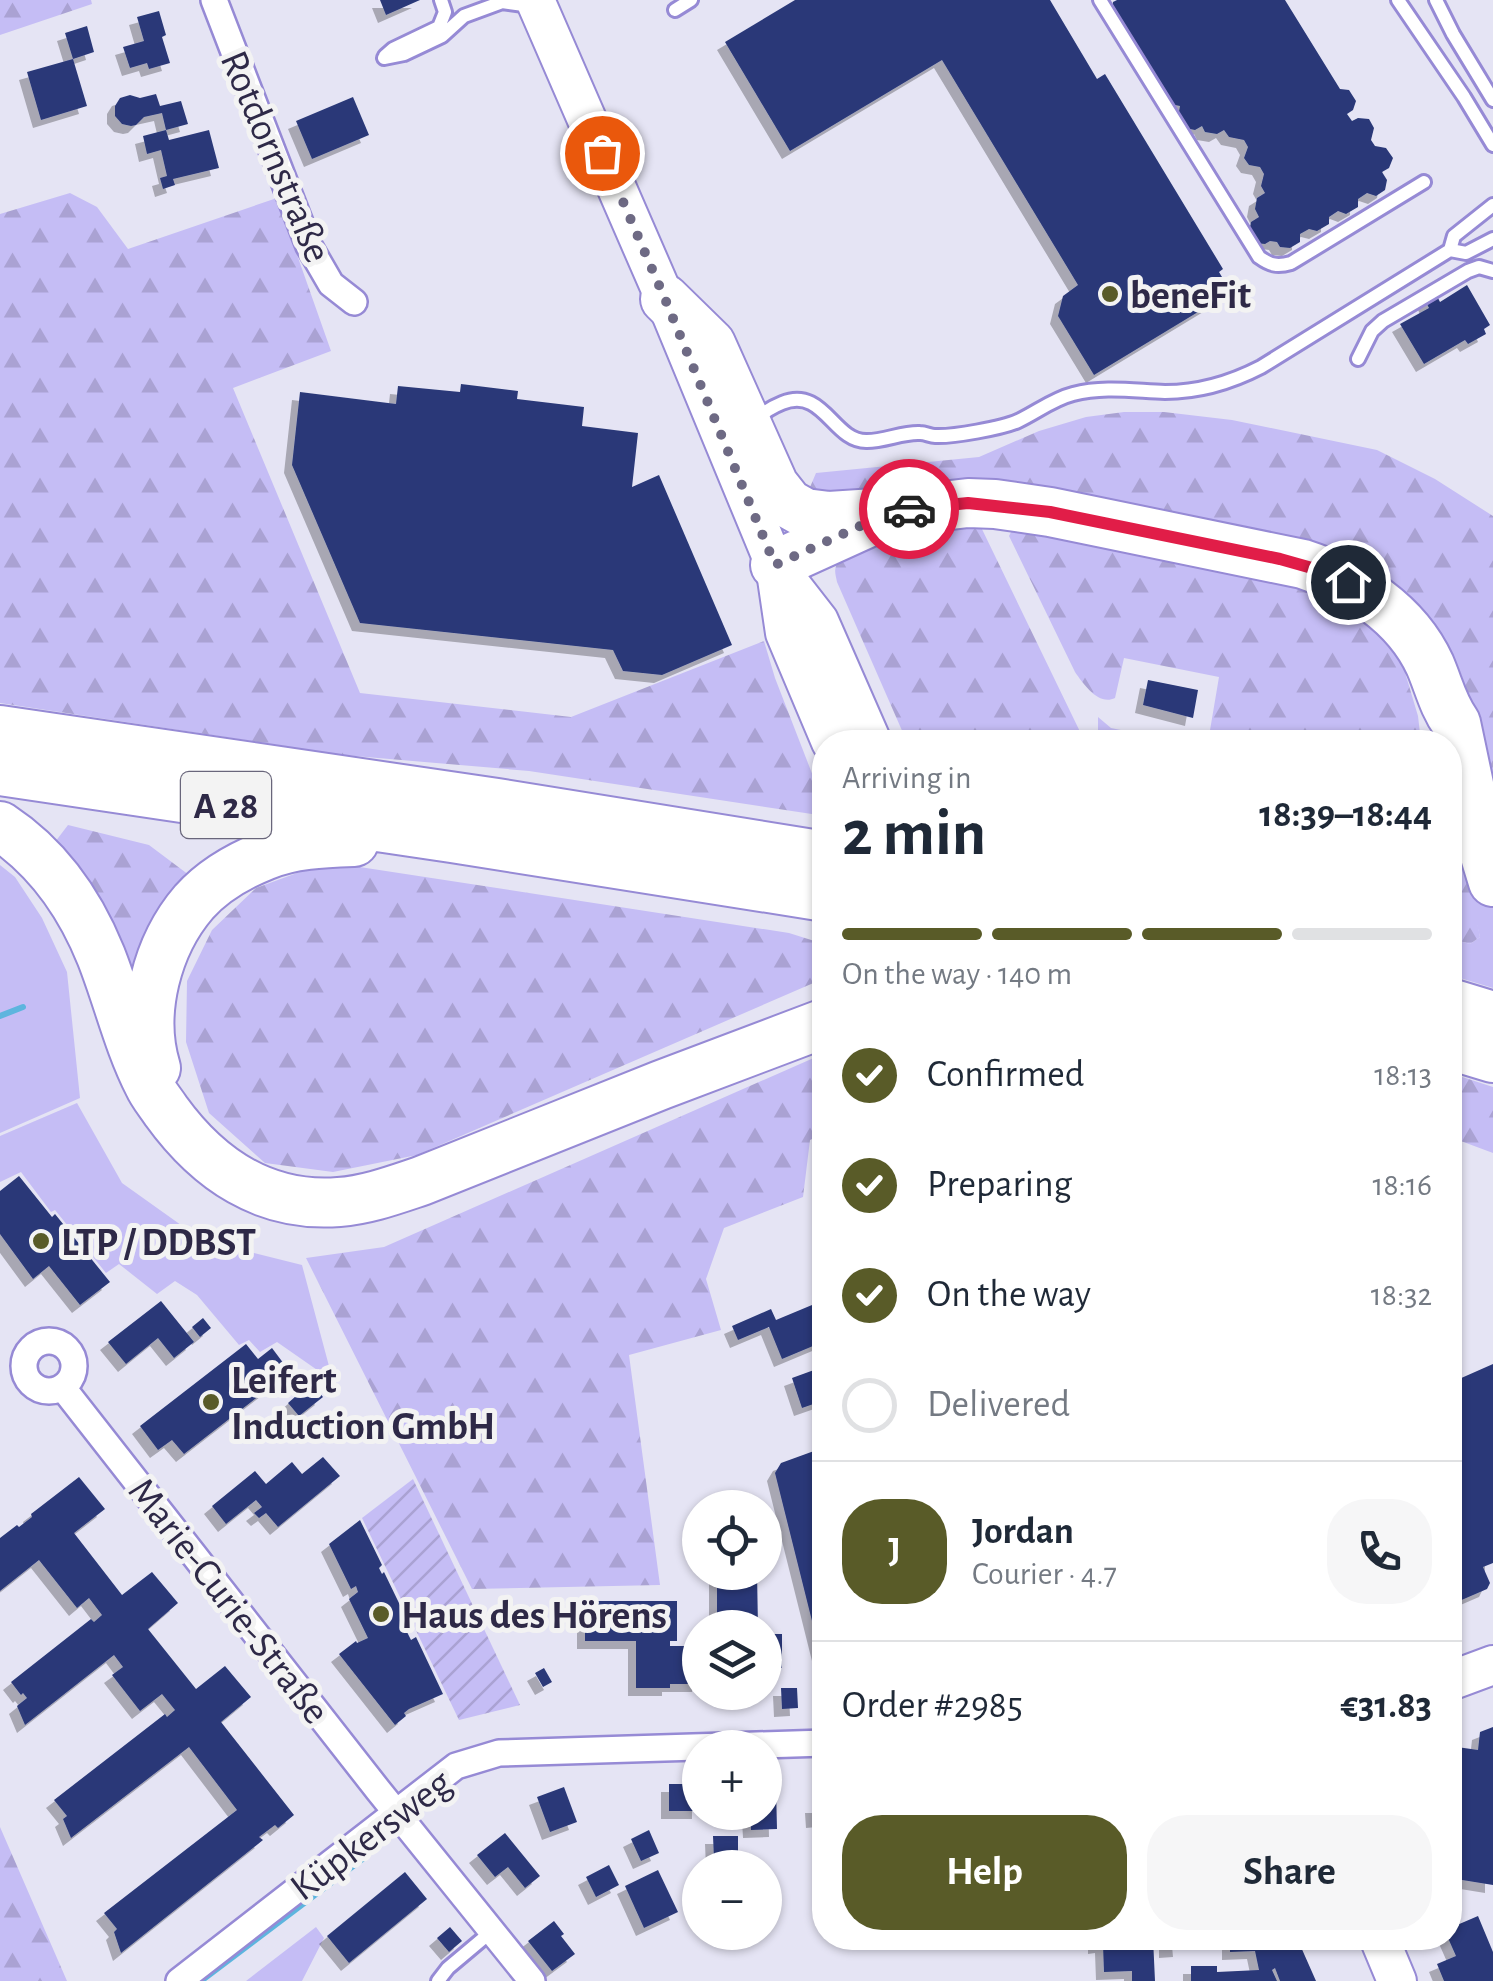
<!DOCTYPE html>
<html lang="en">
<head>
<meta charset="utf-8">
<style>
	:root { --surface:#fff; --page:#f6f6f7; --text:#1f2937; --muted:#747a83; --line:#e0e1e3; --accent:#595b28 }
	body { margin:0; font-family:"Alegreya Sans",sans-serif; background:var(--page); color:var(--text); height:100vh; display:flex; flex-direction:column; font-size:38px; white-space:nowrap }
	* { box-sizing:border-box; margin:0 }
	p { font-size:32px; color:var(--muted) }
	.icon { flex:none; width:55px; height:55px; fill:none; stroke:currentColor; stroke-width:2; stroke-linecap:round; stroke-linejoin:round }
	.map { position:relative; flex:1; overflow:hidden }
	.panel { position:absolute; left:812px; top:730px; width:650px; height:1220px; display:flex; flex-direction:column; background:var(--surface); border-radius:40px; box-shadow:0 2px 8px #0004 }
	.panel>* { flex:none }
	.buttons { position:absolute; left:682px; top:1490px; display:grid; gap:20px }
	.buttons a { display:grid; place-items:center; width:100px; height:100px; border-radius:50%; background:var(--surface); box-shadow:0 2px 8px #0004; font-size:50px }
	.pin { position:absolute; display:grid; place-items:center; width:85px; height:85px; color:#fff; margin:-42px; border:5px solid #fff; border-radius:50%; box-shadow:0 2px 10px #0007 }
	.courier { position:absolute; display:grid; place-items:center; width:100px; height:100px; margin:-50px; border:8px solid #e11d48; border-radius:50%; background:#fff; color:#222; box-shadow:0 2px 12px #0007 }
	.head em { font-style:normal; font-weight:700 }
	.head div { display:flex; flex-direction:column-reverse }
	.head { display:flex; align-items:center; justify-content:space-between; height:170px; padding:0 30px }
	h1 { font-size:65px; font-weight:700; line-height:75px }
	.bar { display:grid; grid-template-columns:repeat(4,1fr); gap:15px 10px; align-content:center; height:120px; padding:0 30px }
	.bar i { height:12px; border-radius:8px; background:var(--line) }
	.bar .active { background:var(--accent) }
	.bar p { grid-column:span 4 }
	.line { display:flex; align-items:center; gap:25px; padding:0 30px; border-top:2px solid var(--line) }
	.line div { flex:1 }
	.round { display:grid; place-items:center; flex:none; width:105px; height:105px; border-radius:40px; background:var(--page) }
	ol { padding:0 30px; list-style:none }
	li { display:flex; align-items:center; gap:30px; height:110px }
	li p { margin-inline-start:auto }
	li .icon { padding:10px; border-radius:50%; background:var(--accent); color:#fff; stroke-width:4 }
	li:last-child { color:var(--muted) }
	li i { width:55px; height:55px; border:5px solid var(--line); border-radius:50% }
	.cta { display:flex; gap:20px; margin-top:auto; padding:20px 30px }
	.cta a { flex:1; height:115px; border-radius:40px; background:var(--accent); color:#fff; font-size:40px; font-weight:700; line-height:115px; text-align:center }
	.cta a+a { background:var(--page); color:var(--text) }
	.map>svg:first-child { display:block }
	.grass { fill:#c5bdf5 }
	.forest { fill:url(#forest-firs) }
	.garden { fill:url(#garden-furrows) }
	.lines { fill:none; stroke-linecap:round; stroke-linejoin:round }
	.stream { stroke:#5db5de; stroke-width:6 }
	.building { fill:#2a3978; filter:url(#shadow) }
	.lane-casing { stroke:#968ad5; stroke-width:18 }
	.street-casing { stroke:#968ad5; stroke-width:30 }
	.secondary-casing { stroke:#968ad5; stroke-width:42 }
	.highway-casing { stroke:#968ad5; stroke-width:52 }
	.lane { stroke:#fff; stroke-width:12 }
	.street { stroke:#fff; stroke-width:25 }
	.secondary { stroke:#fff; stroke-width:38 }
	.highway { stroke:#fff; stroke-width:48 }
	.done { stroke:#6e6a84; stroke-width:10; stroke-dasharray:0 18 }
	.route { stroke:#e11d48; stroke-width:12 }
	.poi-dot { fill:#595b28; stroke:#f3f3f3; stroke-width:4 }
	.labels { text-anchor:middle; stroke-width:10; stroke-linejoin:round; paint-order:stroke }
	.shield { fill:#f3f3f3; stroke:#69667b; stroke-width:2.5 }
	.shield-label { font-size:38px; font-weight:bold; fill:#2e2947 }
	.street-label { font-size:40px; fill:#2e2947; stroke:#f3f3f3 }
	.poi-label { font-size:40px; font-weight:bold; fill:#2e2947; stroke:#f3f3f3; text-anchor:start }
</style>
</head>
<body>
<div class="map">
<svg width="1493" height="1981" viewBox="0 0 1493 1981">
	<defs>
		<pattern id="forest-firs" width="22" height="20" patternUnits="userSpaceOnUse" patternTransform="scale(2.5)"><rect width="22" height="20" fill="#c5bdf5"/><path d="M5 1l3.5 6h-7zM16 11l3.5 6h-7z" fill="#aaa2d3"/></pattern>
		<pattern id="garden-furrows" width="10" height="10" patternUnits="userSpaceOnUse" patternTransform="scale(2.5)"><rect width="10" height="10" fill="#c5bdf5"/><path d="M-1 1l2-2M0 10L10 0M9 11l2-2" fill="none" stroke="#aaa2d3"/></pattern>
		<filter id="shadow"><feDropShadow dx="-8" dy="8" stdDeviation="0" flood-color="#0004"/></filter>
	</defs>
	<rect width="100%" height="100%" fill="#e5e4f4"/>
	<!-- grass -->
	<path class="grass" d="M1450,764L1493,905V988L1450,975V929L1460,941L1470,944L1480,937L1456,839L1450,836Z
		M0,865L15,877L42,918L67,972L80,1098L0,1133Z
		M77,1103L122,1183L202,1240L302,1265L333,1381L277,1342L260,1352L249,1340L239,1345L197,1295L175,1281L157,1294L119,1264L106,1273L55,1210L51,1212L21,1172L0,1182V1136Z
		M316,1927L324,1938L302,1981H246Z"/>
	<!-- forest -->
	<path class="forest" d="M0,0H91L92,4L0,35Z
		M70,193L97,207L128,249L277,198L331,351L233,388L360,693L571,717L764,641L775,678L825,807V816L529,771L343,755L0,703V214Z
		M1124,412H1164L1232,420L1377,450L1435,479L1493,516V811C1483,757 1471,671 1436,628C1418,606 1393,591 1370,575L805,499L816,473L979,457L1039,431L1086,417Z
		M980,525L1085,742H907L837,582C836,576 834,572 836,566C848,541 953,527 980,525Z
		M1033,526L1341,597L1391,646L1404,669L1418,716L1421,742H1208L1219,677L1124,658L1115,698C1099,706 1084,685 1075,672L1009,536L1012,530Z
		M1098,717L1111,728L1180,742H1103L1098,730Z
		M68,825L149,845L197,881L143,973L124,969L52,846Z
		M1450,836L1456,839L1471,891L1480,937L1470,944L1460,941L1450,929Z
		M327,862L789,933L824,944L825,978L417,1155L333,1172L265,1163L209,1113L186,1042L187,981L212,930L256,888Z
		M825,1053V1133L810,1140L803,1197L724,1228L706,1279L721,1330L629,1355L660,1585L472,1589L306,1258L384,1247Z
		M1450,1073L1493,1087V1153L1450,1137Z
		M0,1827L67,1981H0Z"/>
	<!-- garden -->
	<path class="garden" d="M413,1479L520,1705L459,1720L362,1518Z"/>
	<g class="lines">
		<!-- stream -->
		<path class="stream" d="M0,1016L23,1007
			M201,1981L365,1857"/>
	</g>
	<!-- building -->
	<path class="building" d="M380,0H420L386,15Z
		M795,0H1050L1097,79L1105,74L1223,269L1219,272L1231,292L1094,375L1058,316L1063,296L1078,285L942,60L790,151L725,42Z
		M1117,0H1285L1340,89L1349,90L1356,101L1353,110L1347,114L1352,121L1358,118L1369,119L1374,128L1371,140L1375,146L1386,148L1393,158L1389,168L1382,172L1387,180L1385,190L1376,196L1367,193L1358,199V207L1346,214L1338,211L1329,217V224L1317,231L1309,229L1300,234V242L1290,248L1280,247L1277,242L1270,241L1265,244L1255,243L1249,233L1251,222L1259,217L1255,209L1257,198L1265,193L1261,186L1264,174L1260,167L1249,165L1244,158L1248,147L1244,140L1229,137L1224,130L1217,134L1205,132L1202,126L1195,130L1185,128L1178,117L1180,106L1170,104L1112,11L1113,2Z
		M159,11L166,35L162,37L170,63L149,69L147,63L130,68L123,47L144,41L137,17Z
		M87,26L94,52L73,59L87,106L41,120L27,72L73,59L65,33Z
		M156,94L160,106L181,101L188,124L166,130L162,113L144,117L136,125L131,126L122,124L115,116V106L120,98L130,95L140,98Z
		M353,97L369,135L312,159L296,121Z
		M166,130L169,140L209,130L219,168L173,179L175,185L163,189L160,178L167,176L161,150L147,154L143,136Z
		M1467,285L1490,325L1484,329L1486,334L1468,344L1465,340L1424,364L1400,324L1429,308L1426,302L1437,296L1440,302Z
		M461,384L518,391L517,399L584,407L582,426L638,433L632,487L659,475L732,645L662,675L623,671L613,650L360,623L292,465L300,392L396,404L398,386L460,392Z
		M1148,680L1198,690L1193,718L1143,705Z
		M19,1176L52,1217L55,1214L110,1282L80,1305L49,1266L33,1279L0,1234V1191Z
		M161,1301L194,1342L174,1358L158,1338L126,1364L108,1342Z
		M812,1305L825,1341L782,1359L769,1327L738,1340L732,1326L771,1309L776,1320Z
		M203,1318L211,1328L200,1337L192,1327Z
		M246,1344L258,1359L272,1348L290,1372L184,1454L172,1440L158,1450L140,1426Z
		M1493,1364V1563L1483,1567L1490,1583L1487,1589L1450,1605V1383Z
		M825,1366V1400L802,1408L792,1378Z
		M311,1383L323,1397L299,1416L288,1403Z
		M825,1447V1669H824L775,1473L781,1463Z
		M323,1457L340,1476L278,1527L266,1513L259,1518L254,1513L262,1507L256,1500L226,1524L212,1506L255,1471L266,1484L292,1462L302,1474Z
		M79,1477L105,1509L74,1533L122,1595L152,1572L178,1603L148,1629L196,1689L225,1666L251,1697L221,1722L294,1815L278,1828L275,1825L259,1837L263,1840L121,1953L114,1932L117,1929L104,1913L237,1810L189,1747L71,1838L63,1819L67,1816L54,1800L165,1714L167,1717L175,1710L162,1694L140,1711L112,1675L123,1667L114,1655L25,1725L17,1706L27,1698L23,1693L21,1695L11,1682L91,1619L94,1622L102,1615L89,1598L77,1608L39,1560L0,1591V1538L17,1525L19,1527L32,1517L31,1514Z
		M360,1520L382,1565L379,1568L382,1574L384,1572L412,1630L407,1632L411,1640L416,1637L443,1694L409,1709L404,1713L406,1716L395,1725L339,1654L356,1641L357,1643L368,1638L349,1599L358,1592L356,1586L351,1589L329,1544Z
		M717,1572H757L758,1628H717Z
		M585,1601H677V1641H670V1646H700V1684H670V1688H636V1641H585Z
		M773,1634H782V1668H774Z
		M544,1668L552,1682L543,1687L535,1673Z
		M781,1688H797L798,1708L782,1709Z
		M1493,1727V1885L1450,1878V1746L1478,1750L1480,1732Z
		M669,1784H700V1811H669Z
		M564,1787L577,1822L550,1832L537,1797Z
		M765,1788H776L777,1829L751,1830L750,1812H765Z
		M813,1805H825V1819L814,1820Z
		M649,1830L659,1853L641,1861L631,1839Z
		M505,1833L540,1876L525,1888L508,1867L495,1877L477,1855Z
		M713,1836H738V1859H714Z
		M609,1865L619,1885L596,1897L586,1877Z
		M658,1870L678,1912L644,1928L625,1886Z
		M405,1872L427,1899L349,1963L327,1936Z
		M1478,1916L1493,1952V1981H1444L1437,1964L1456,1956L1448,1938L1450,1928Z
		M554,1921L564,1934L561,1936L575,1954L552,1971L528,1941Z
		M450,1927L462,1941L449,1952L437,1938Z
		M1096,1938H1153L1155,1981H1132V1971L1104,1972L1103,1945L1096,1946Z
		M1167,1938H1180L1181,1949L1167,1950Z
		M1230,1938H1264V1942L1266,1938H1297L1316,1981H1280L1275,1968L1272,1970L1277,1981H1191V1966H1217V1972L1259,1970L1255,1951L1230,1952Z"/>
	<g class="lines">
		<!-- lane casing -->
		<g class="lane-casing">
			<path id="lane" d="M1100,0L1259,257C1270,265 1277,267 1291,263L1424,182
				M1398,0L1464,97L1493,145
				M1436,0L1453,34L1493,100
				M675,10L691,0
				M385,56L393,49L439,27L445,12L441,0
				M384,58L404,54L442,36L464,16L502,2L531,6
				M1450,250L1454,236L1493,205
				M1358,359L1372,331L1383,321L1468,271L1479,267L1493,271
				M757,419C765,411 772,407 782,403C824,386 833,442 867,441C885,441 903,432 920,433C926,433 930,436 935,436C952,437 1003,428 1018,421C1037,412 1053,399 1073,394C1104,386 1134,391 1165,392C1200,392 1230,383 1261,367L1450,250L1466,253L1493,239
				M438,1981L448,1968L492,1931"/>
		</g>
		<!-- street casing -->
		<g class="street-casing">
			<path id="street" d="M214,0L309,246L331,284L354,302
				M24 1366a25 25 0 1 1 50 0a25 25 0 1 1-50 0Z
				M63,1388L378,1790L532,1981
				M179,1981L456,1766L499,1753L825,1743"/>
		</g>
		<!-- secondary casing -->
		<g class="secondary-casing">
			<path id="secondary" d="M535,0L665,299L775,565L785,633L831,742
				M777,567L819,621L872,742
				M1450,1681L1493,1665
				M1379,1938L1397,1981"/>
		</g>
		<!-- highway casing -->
		<g class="highway-casing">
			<path id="highway" d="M665,299L711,344L774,485L789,504L805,513L829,516L891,512L968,503L995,504L1050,512L1303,564C1355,581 1406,613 1430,665C1439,686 1443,705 1456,723L1482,846L1493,882
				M775,565L874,520
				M0,730L497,803L825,856
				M0,771L452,838L825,897
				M0,826C47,857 80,904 101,956C118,999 128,1044 149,1085C153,1094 160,1102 166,1111C208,1169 264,1208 339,1202C367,1200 394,1190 421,1181L661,1085L825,1023
				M1450,1003L1493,1016
				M1450,1045L1493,1058
				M156,1068C139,1013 157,945 194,902C212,882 239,866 264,856C292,844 324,843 354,842"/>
		</g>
		<!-- lane -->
		<use href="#lane" class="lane"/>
		<!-- street -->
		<use href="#street" class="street"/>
		<!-- secondary -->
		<use href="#secondary" class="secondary"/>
		<!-- highway -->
		<use href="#highway" class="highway"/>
	</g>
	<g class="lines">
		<!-- done -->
		<path class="done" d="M602,153L665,299L775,565L891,512L909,509"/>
		<!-- route -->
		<path class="route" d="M909,509L968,503L1050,512L1280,559L1319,570L1348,582"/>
	</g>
	<!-- markers -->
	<g class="poi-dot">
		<circle cx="1110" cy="294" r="10"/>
		<circle cx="41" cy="1241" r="10"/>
		<circle cx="211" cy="1402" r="10"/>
		<circle cx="381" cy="1614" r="10"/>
	</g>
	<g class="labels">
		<!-- shield labels -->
		<rect class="shield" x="181" y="772" width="90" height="66" rx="8"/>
		<g class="shield-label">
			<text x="226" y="818">A 28</text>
		</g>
		<!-- street labels -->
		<g class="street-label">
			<text transform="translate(277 156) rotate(67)" y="14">Rotdornstraße</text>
			<text transform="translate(230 1600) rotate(52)" y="14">Marie-Curie-Straße</text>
			<text transform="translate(370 1834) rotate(-37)" y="14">Küpkersweg</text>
		</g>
		<!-- poi labels -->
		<g class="poi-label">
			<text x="1130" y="308">beneFit</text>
			<text x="61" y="1255">LTP / DDBST</text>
			<text x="231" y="1393">Leifert<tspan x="231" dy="46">Induction GmbH</tspan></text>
			<text x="401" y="1628">Haus des Hörens</text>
		</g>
	</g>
</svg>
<div class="buttons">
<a><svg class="icon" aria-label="locate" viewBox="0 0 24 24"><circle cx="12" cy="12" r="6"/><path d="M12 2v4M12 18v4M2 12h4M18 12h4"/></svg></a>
<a><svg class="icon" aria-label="layers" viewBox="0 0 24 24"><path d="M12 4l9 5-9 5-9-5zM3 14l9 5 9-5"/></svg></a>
<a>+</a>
<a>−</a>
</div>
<div class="pin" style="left:602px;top:153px;background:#ea580c"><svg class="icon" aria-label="bag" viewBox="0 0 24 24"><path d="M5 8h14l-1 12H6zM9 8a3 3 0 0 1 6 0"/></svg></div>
<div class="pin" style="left:1348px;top:582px;background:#1f2937"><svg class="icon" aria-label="home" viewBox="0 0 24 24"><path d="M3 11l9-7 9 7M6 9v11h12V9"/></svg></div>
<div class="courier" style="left:909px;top:509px"><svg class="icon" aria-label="car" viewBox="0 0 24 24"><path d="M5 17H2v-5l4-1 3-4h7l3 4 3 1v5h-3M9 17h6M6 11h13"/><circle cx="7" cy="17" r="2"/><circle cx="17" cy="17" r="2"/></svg></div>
<section class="panel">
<div class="head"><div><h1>2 min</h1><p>Arriving in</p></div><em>18:39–18:44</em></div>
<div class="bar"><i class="active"></i><i class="active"></i><i class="active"></i><i></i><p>On the way · 140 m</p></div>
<ol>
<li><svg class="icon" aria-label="check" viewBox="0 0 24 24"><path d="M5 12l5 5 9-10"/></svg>Confirmed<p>18:13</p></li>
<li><svg class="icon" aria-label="check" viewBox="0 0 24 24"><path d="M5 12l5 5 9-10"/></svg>Preparing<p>18:16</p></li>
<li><svg class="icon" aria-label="check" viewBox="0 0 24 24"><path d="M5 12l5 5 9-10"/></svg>On the way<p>18:32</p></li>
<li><i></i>Delivered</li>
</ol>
<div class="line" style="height:180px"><b class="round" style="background:var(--accent);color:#fff">J</b><div><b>Jordan</b><p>Courier · 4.7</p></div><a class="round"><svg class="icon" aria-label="phone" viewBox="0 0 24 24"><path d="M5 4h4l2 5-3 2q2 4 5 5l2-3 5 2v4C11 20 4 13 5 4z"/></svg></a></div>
<div class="line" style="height:130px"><div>Order #2985</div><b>€31.83</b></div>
<div class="cta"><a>Help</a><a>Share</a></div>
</section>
</div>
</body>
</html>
